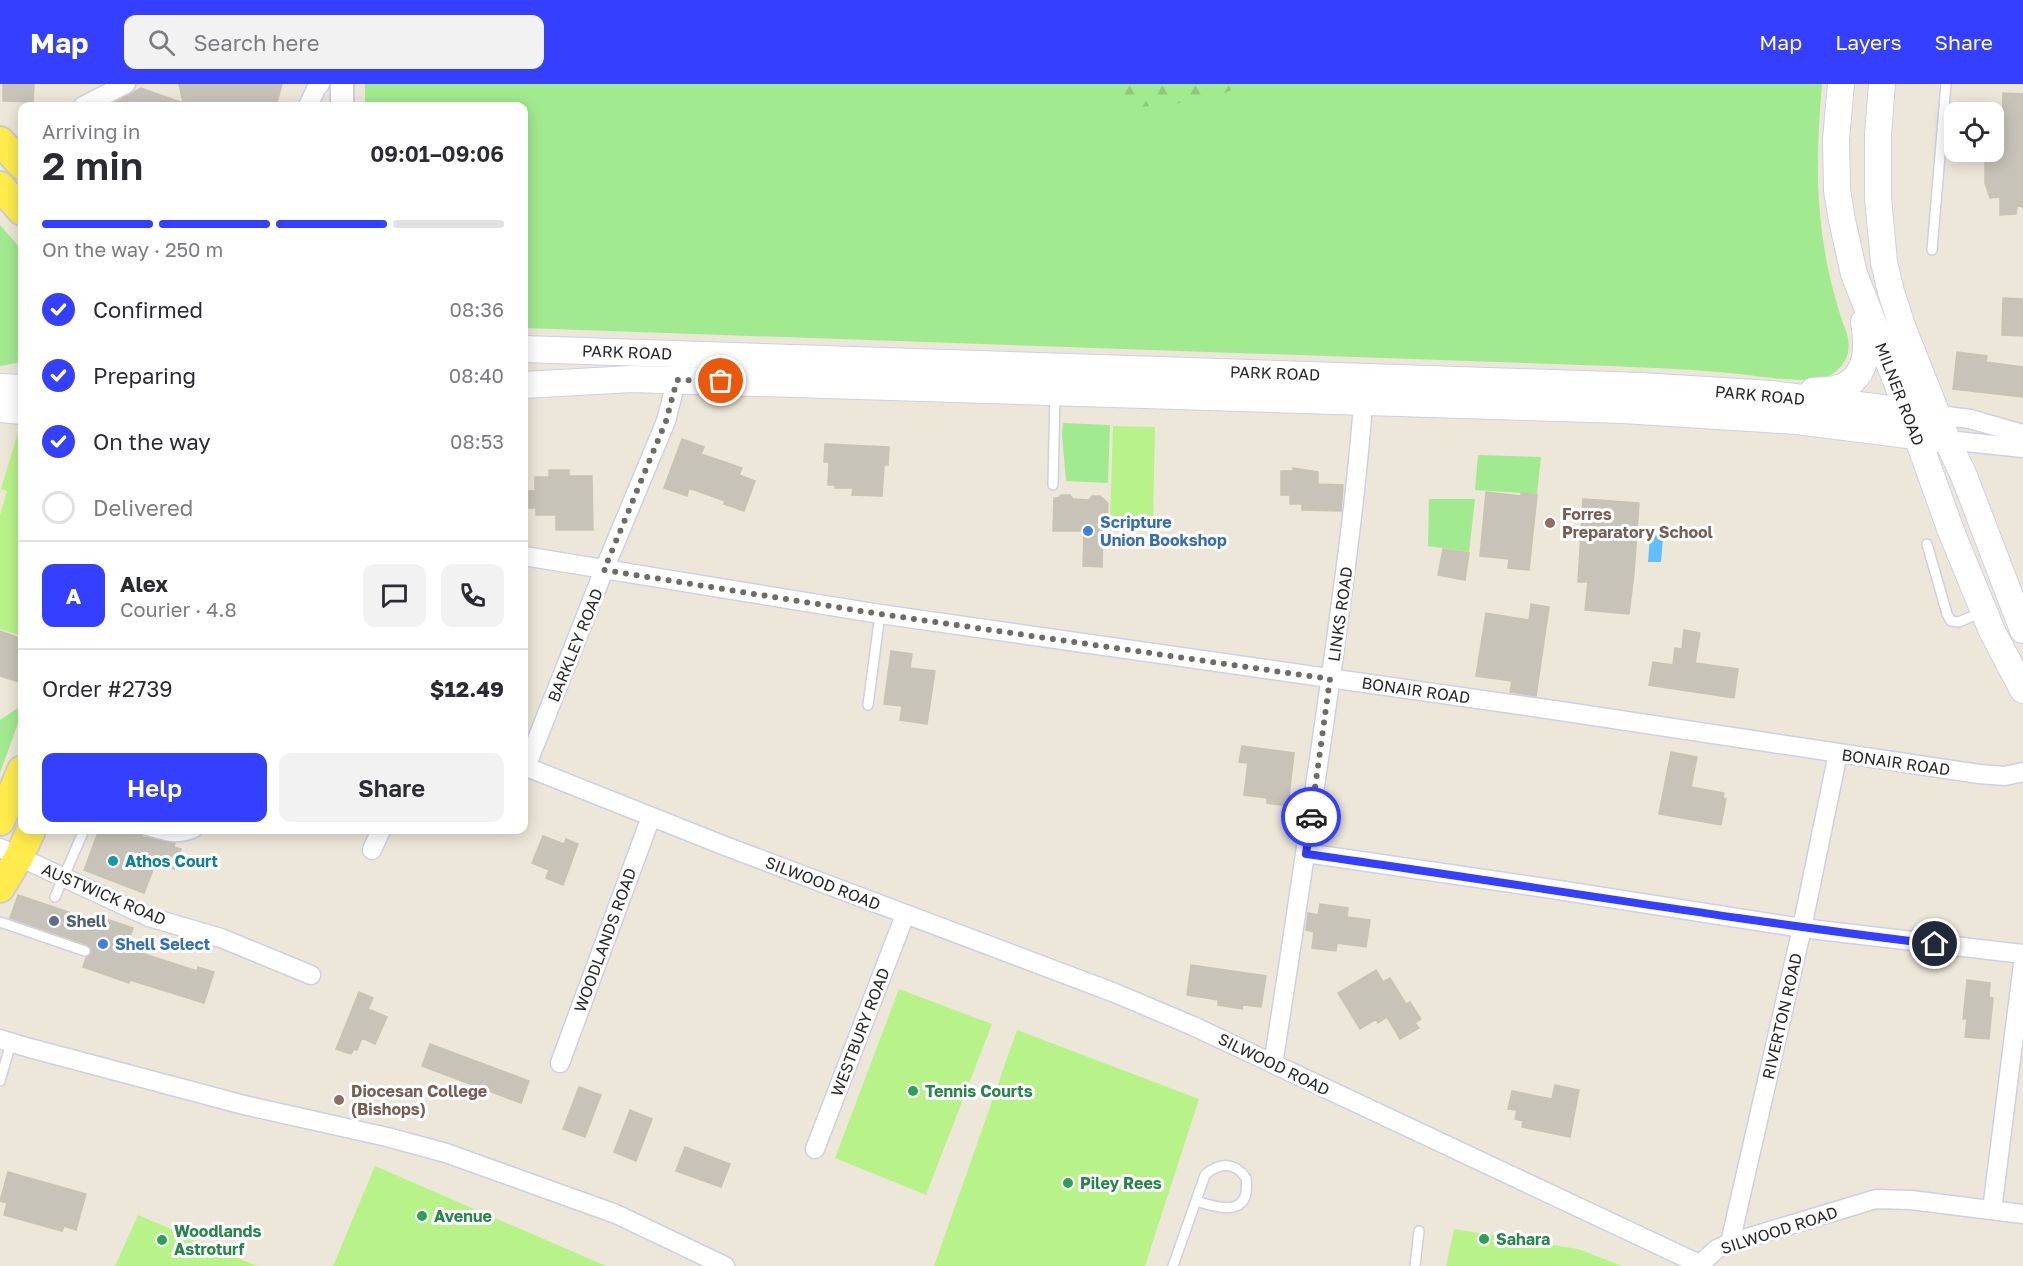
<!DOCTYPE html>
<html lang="en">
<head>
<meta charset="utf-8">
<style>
	:root { --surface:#fff; --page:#f2f2f3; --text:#2b2b33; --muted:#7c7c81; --line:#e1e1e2; --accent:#343fff }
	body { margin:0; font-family:"Golos Text",sans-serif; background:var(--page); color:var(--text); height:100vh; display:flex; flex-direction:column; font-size:22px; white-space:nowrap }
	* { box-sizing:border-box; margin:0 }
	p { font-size:20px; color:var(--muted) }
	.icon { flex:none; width:33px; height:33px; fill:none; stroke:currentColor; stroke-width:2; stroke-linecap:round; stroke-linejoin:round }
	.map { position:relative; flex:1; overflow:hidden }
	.details { position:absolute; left:18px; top:18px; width:510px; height:732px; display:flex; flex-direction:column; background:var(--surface); border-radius:12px; box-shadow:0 3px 15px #0003 }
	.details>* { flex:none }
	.buttons { position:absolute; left:1944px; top:18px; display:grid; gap:12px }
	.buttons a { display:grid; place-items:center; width:60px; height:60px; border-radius:12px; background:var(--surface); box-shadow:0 3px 15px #0003; font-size:30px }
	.pin { position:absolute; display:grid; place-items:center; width:51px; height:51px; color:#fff; margin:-26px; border:3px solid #fff; border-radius:50%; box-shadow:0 2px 6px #0007 }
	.courier { position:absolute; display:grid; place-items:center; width:60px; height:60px; margin:-30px; border:4px solid #343fff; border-radius:50%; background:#fff; color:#222; box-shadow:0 2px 8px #0007 }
	.overview em { font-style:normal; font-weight:600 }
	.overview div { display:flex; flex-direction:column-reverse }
	.overview { display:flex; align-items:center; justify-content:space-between; height:102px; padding:0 24px }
	h1 { font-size:39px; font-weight:600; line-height:45px }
	.bar { display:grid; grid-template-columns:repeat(4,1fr); gap:9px 6px; align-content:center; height:72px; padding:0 24px }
	.bar i { height:8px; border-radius:4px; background:var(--line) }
	.bar .current { background:var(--accent) }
	.bar p { grid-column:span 4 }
	.line { display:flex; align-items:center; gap:15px; padding:0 24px; border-top:2px solid var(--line) }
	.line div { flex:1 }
	.round { display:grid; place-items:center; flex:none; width:63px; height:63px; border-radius:12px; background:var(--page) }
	ol { padding:0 24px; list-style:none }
	li { display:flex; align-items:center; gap:18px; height:66px }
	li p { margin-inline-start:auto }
	li .icon { padding:6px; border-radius:50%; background:var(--accent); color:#fff; stroke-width:4 }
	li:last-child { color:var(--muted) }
	li i { width:33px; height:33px; border:3px solid var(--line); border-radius:50% }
	.cta { display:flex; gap:12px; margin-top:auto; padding:12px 24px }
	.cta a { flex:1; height:69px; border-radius:12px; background:var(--accent); color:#fff; font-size:24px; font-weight:600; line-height:69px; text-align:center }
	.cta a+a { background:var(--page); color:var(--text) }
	header { display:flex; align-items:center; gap:36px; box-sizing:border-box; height:84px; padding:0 30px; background:var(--accent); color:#fff }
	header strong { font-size:28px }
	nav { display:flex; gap:33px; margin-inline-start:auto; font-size:21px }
	.search { width:420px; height:54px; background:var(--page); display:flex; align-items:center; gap:15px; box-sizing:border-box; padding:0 21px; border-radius:12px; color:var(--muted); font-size:22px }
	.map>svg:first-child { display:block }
	.grass { fill:#a2ea8f }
	.forest { fill:url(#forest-firs) }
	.pitch { fill:#b8f389 }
	.water { fill:#60befb }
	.building { fill:#c8c3b9; stroke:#c8c3b2; stroke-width:1.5 }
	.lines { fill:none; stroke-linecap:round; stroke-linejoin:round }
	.service-casing { stroke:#cecfe4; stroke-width:12 }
	.minor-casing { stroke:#cecfe4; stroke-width:21 }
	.tertiary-casing { stroke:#cecfe4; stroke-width:26 }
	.secondary-casing { stroke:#cecfe4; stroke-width:28 }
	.primary-casing { stroke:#ccc; stroke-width:32 }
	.service { stroke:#fff; stroke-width:9 }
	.minor { stroke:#fff; stroke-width:18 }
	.tertiary { stroke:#fff; stroke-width:22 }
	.secondary { stroke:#fff; stroke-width:26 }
	.primary { stroke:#ffec4c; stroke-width:28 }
	.done { stroke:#6e6c67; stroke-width:6; stroke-dasharray:0 10.8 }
	.route { stroke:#343fff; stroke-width:8 }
	.education-dot { fill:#8d6e63; stroke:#fff; stroke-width:2 }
	.shop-dot { fill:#3f7fe0; stroke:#fff; stroke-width:2 }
	.culture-dot { fill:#0f9aa8; stroke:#fff; stroke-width:2 }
	.service-dot { fill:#5c6f8a; stroke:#fff; stroke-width:2 }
	.leisure-dot { fill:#2e9e5b; stroke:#fff; stroke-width:2 }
	.labels { text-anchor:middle; stroke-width:6; stroke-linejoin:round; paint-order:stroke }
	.street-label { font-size:16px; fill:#292929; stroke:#fff }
	.education-label { font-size:16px; font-weight:bold; fill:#785e54; stroke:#fff; text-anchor:start }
	.shop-label { font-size:16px; font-weight:bold; fill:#366cbe; stroke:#fff; text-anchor:start }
	.culture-label { font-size:16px; font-weight:bold; fill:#0d838f; stroke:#fff; text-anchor:start }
	.service-label { font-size:16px; font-weight:bold; fill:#4e5e75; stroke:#fff; text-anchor:start }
	.leisure-label { font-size:16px; font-weight:bold; fill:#27864d; stroke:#fff; text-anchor:start }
</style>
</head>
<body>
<header>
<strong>Map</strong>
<div class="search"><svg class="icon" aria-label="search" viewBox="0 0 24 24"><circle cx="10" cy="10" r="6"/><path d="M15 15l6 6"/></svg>Search here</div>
<nav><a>Map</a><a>Layers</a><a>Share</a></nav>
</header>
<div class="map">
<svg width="2023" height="1182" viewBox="0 0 2023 1182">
	<defs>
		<pattern id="forest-firs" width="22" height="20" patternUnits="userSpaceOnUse" patternTransform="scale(1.5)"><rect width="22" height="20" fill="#a2ea8f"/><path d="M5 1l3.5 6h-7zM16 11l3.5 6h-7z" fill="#8cc97b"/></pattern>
	</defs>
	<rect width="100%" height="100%" fill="#ede7d9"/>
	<!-- grass -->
	<path class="grass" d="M365,0H1822C1817,58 1815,110 1825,168C1828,188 1834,210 1840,230C1844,244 1851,253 1848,269C1845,281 1835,290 1824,294C1803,300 1752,291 1729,289C1690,285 1650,284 1611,282L524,244V22H365Z
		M0,141L22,166V278L0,282Z
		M1063,339L1110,341L1108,399L1066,397L1062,351Z
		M1478,371L1541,373L1537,410L1475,406Z
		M1429,415H1475L1469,468L1428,462Z
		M22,621V628L0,689V636Z"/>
	<!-- forest -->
	<path class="forest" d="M1110,0H1241L1242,2L1212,14L1169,21L1137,23L1114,13Z"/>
	<!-- pitch -->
	<path class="pitch" d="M1113,342L1155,343L1153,437L1110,436Z
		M19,345L22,346V552L0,545V431L7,407L1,405Z
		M899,905L992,940L926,1111L835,1074Z
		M1017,946L1199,1015L1145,1182H934Z
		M375,1082L606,1182H333Z
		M138,1131L257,1182H115Z
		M1454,1145L1578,1165L1623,1182H1446Z"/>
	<!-- water -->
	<path class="water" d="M1651,450L1660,451L1663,454L1661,478H1648L1650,452Z"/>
	<!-- building -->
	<path class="building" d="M3,0H34L33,18L3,17Z
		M179,0H282L276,22H109L141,4L183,19Z
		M2003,9L2023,10V123L2017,122L2016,130L2000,131V113L1990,114L1985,99V68H1994V50H2002Z
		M2003,214L2023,215V252L2002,251Z
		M1957,268L1987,272L1986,278L2023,283V313L1953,305Z
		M682,355L704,363L701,370L742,384L739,391L755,397L744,427L724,420L725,417L689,404L687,412L664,404Z
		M825,360L889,363L888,381H884L882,412L852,411L853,404H835V401H828L829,378H824Z
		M1293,384L1318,388V400L1343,401L1341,427L1302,426V420H1290V411H1281V387H1293Z
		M549,386H569V392H592L593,446H556V431H536V424H529V407H535V393H549Z
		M1486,408L1521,412V409L1537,411L1529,486L1508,484L1509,475L1480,472Z
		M1061,411H1070L1073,415L1089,416L1092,412H1100L1108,419L1107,447H1103L1102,483L1083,482L1084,447H1053L1054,414H1058Z
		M1583,415L1639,419L1634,489L1629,530L1585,526L1588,498H1578Z
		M1443,465L1469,469L1465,496L1438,491Z
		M1531,520L1549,523L1536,612L1510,608L1512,597L1476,592L1486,529L1529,536Z
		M1684,546L1700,549L1695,579L1738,585L1734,614L1649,601L1653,578L1673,581L1675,564L1682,565Z
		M0,547L22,555V599L0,592Z
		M891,567L912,570L910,584L935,587L927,640L900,636L902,622L884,620Z
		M1242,662L1294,669L1288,722L1267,719V714L1244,711L1248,679L1239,678Z
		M1671,668L1697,673L1691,703L1724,709L1723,714L1726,715L1721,741L1659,730Z
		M99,746H138L140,750L143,753L175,759L174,763L181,765L174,785L156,778L144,809L84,786Z
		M543,752L564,760L566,755L578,760L563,801L546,794L549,786L532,779Z
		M18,811L98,838L100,833L133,844L126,864L197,887L198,883L214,888L204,919L130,896L129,899L83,883L86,874L92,869L88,861L10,834Z
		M1320,820L1348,824L1347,833L1370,836L1366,863L1337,859L1336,867L1312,864L1314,848L1306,846L1308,829L1318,831Z
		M1191,881L1266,892L1261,923L1243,921L1242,925L1218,921V916L1187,911Z
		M1376,886L1383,898L1390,894L1406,920L1410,918L1421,935L1415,939L1419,944L1400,955L1387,933L1378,939L1376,935L1360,945L1338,909Z
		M1967,896L1990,899L1989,913L1993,914L1989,955L1965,953L1967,935H1963Z
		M359,908L373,914L368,925L387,933L375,960L362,954L357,966L354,965L351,970L336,965Z
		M430,960L529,997L521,1019L422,982Z
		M1555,1001L1579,1006L1570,1053L1522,1043L1523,1037L1515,1035L1517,1026L1508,1025L1512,1007L1552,1015Z
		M579,1003L601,1011L585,1053L563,1045Z
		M630,1026L652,1035L636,1077L614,1068Z
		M685,1063L730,1080L721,1103L676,1087Z
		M8,1088L86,1110L76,1146L64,1142L62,1147L4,1131L7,1119L0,1117Z"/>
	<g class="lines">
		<!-- service casing -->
		<g class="service-casing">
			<path id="service" d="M1932,166L1946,0
				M1053,401L1055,310
				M1927,460L1947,530L1951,537L1959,538L1982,528
				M868,621L880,530
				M145,746C164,751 177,757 196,748L197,746
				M55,813L84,746
				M0,838L85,867
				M0,997L11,959
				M1173,1182L1205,1091C1220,1078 1235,1078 1246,1094C1251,1132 1222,1126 1197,1117
				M1415,1182L1419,1147"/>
		</g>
		<!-- minor casing -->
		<g class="minor-casing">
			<path id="minor" d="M83,22L126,0
				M308,22L316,5L320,0
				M1938,331L1970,335L2023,350
				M1947,356L2023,364
				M524,472L880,530L1547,625L1979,690L2005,692L2023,688
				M524,682L725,762L1115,909L1193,942L1699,1180
				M526,683L604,486L666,337L683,270
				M0,764L149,833L221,854L311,891
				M372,766L381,746
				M1306,769L1552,805L1802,844L2023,870
				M0,955L26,963L244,1021L387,1053L446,1069L616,1130L725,1182
				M560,979L651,733
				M1273,980C1293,855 1311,730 1329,606C1343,506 1357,407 1364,307
				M815,1065L905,831
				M1992,1126L2023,880
				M1730,1159L1802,844L1838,669
				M1698,1182L1717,1165L1730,1159L1876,1115L1911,1116L2023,1130"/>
		</g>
		<!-- tertiary casing -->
		<g class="tertiary-casing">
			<path id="tertiary" d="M342,22V0"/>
		</g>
		<!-- secondary casing -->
		<g class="secondary-casing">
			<path id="secondary" d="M1841,0L1836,55L1837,106L1842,136L1854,190L1908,327L1951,447L1992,547L2023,606
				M1882,0L1878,51V114L1884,178L1891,208L1902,242L1947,356L1964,392L2023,546
				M524,265L1641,302L1771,310L1938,331
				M524,301L632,295L1623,326L1797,337L1947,356
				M0,303L22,304
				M1813,307C1822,306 1833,307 1842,303C1869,292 1868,262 1864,238
				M0,325L22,327"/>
		</g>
		<!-- primary casing -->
		<g class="primary-casing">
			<path id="primary" d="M0,57L22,81
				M0,102L22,127
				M0,737L22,686
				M0,804L19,773L31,746"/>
		</g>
		<!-- service -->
		<use href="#service" class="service"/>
		<!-- minor -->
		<use href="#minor" class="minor"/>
		<!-- tertiary -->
		<use href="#tertiary" class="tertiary"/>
		<!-- secondary -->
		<use href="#secondary" class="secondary"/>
		<!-- primary -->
		<use href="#primary" class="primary"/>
	</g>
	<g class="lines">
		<!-- done -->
		<path class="done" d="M721,297L677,296L666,337L604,486L880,530L1330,595L1311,733"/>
		<!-- route -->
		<path class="route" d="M1311,733L1306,770C1515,799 1724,835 1935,860"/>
	</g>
	<!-- markers -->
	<g class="education-dot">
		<circle cx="1550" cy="439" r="6"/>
		<circle cx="339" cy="1016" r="6"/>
	</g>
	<g class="shop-dot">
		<circle cx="1088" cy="447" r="6"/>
		<circle cx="103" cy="860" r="6"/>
	</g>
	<circle class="culture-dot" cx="113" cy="777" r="6"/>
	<circle class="service-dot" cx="54" cy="837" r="6"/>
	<g class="leisure-dot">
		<circle cx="913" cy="1007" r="6"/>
		<circle cx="1068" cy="1099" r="6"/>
		<circle cx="422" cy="1132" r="6"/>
		<circle cx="1484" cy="1155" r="6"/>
		<circle cx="162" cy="1156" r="6"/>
	</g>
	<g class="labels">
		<!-- street labels -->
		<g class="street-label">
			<text transform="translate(627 268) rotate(2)" y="6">PARK ROAD</text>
			<text transform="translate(1275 289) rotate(2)" y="6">PARK ROAD</text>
			<text transform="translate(1900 310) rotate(69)" y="6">MILNER ROAD</text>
			<text transform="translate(1760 311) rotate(5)" y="6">PARK ROAD</text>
			<text transform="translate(1340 530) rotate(-82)" y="6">LINKS ROAD</text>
			<text transform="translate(575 561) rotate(-68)" y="6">BARKLEY ROAD</text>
			<text transform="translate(1416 606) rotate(8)" y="6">BONAIR ROAD</text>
			<text transform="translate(1896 678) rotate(8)" y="6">BONAIR ROAD</text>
			<text transform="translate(823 799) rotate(21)" y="6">SILWOOD ROAD</text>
			<text transform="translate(104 810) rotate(23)" y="6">AUSTWICK ROAD</text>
			<text transform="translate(605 856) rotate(-70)" y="6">WOODLANDS ROAD</text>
			<text transform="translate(1782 932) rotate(-77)" y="6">RIVERTON ROAD</text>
			<text transform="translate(860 948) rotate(-69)" y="6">WESTBURY ROAD</text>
			<text transform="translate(1274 980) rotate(26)" y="6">SILWOOD ROAD</text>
			<text transform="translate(1779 1146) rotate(-18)" y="6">SILWOOD ROAD</text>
		</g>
		<!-- education labels -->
		<g class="education-label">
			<text x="1562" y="436">Forres<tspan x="1562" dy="18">Preparatory School</tspan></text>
			<text x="351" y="1013">Diocesan College<tspan x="351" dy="18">(Bishops)</tspan></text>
		</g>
		<!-- shop labels -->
		<g class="shop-label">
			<text x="1100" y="444">Scripture<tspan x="1100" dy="18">Union Bookshop</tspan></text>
			<text x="115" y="866">Shell Select</text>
		</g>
		<!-- culture labels -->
		<g class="culture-label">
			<text x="125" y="783">Athos Court</text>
		</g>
		<!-- service labels -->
		<g class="service-label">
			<text x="66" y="843">Shell</text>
		</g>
		<!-- leisure labels -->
		<g class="leisure-label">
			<text x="925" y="1013">Tennis Courts</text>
			<text x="1080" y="1105">Piley Rees</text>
			<text x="434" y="1138">Avenue</text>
			<text x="174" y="1153">Woodlands<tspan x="174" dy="18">Astroturf</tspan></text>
			<text x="1496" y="1161">Sahara</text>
		</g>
	</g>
</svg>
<div class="buttons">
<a><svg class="icon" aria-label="locate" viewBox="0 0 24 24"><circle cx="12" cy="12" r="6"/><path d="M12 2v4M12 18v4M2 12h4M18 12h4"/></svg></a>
</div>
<div class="pin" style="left:721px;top:297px;background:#ea580c"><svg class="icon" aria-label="bag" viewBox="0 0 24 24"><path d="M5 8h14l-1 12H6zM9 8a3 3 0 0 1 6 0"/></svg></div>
<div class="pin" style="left:1935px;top:860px;background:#1f2937"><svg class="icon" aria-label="home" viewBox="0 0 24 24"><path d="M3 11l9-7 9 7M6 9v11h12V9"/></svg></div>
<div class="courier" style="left:1311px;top:733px"><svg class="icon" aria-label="car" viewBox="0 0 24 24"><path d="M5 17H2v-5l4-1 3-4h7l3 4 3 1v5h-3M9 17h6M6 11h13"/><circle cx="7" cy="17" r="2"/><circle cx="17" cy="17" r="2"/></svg></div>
<section class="details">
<div class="overview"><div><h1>2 min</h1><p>Arriving in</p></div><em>09:01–09:06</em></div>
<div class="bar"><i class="current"></i><i class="current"></i><i class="current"></i><i></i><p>On the way · 250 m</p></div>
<ol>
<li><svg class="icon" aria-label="check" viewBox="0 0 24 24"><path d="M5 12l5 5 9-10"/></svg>Confirmed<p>08:36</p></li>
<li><svg class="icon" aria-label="check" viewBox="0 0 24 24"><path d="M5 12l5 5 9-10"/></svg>Preparing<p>08:40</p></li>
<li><svg class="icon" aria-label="check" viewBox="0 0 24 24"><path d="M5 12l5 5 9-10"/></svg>On the way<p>08:53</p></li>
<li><i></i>Delivered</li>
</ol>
<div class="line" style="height:108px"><b class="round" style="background:var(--accent);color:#fff">A</b><div><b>Alex</b><p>Courier · 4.8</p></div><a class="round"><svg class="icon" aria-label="chat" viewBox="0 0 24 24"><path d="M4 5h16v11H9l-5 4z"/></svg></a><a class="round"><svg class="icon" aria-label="phone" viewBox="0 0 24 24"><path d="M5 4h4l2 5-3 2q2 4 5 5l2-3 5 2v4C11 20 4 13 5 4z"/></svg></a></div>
<div class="line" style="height:78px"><div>Order #2739</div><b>$12.49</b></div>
<div class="cta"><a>Help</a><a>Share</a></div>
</section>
</div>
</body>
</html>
